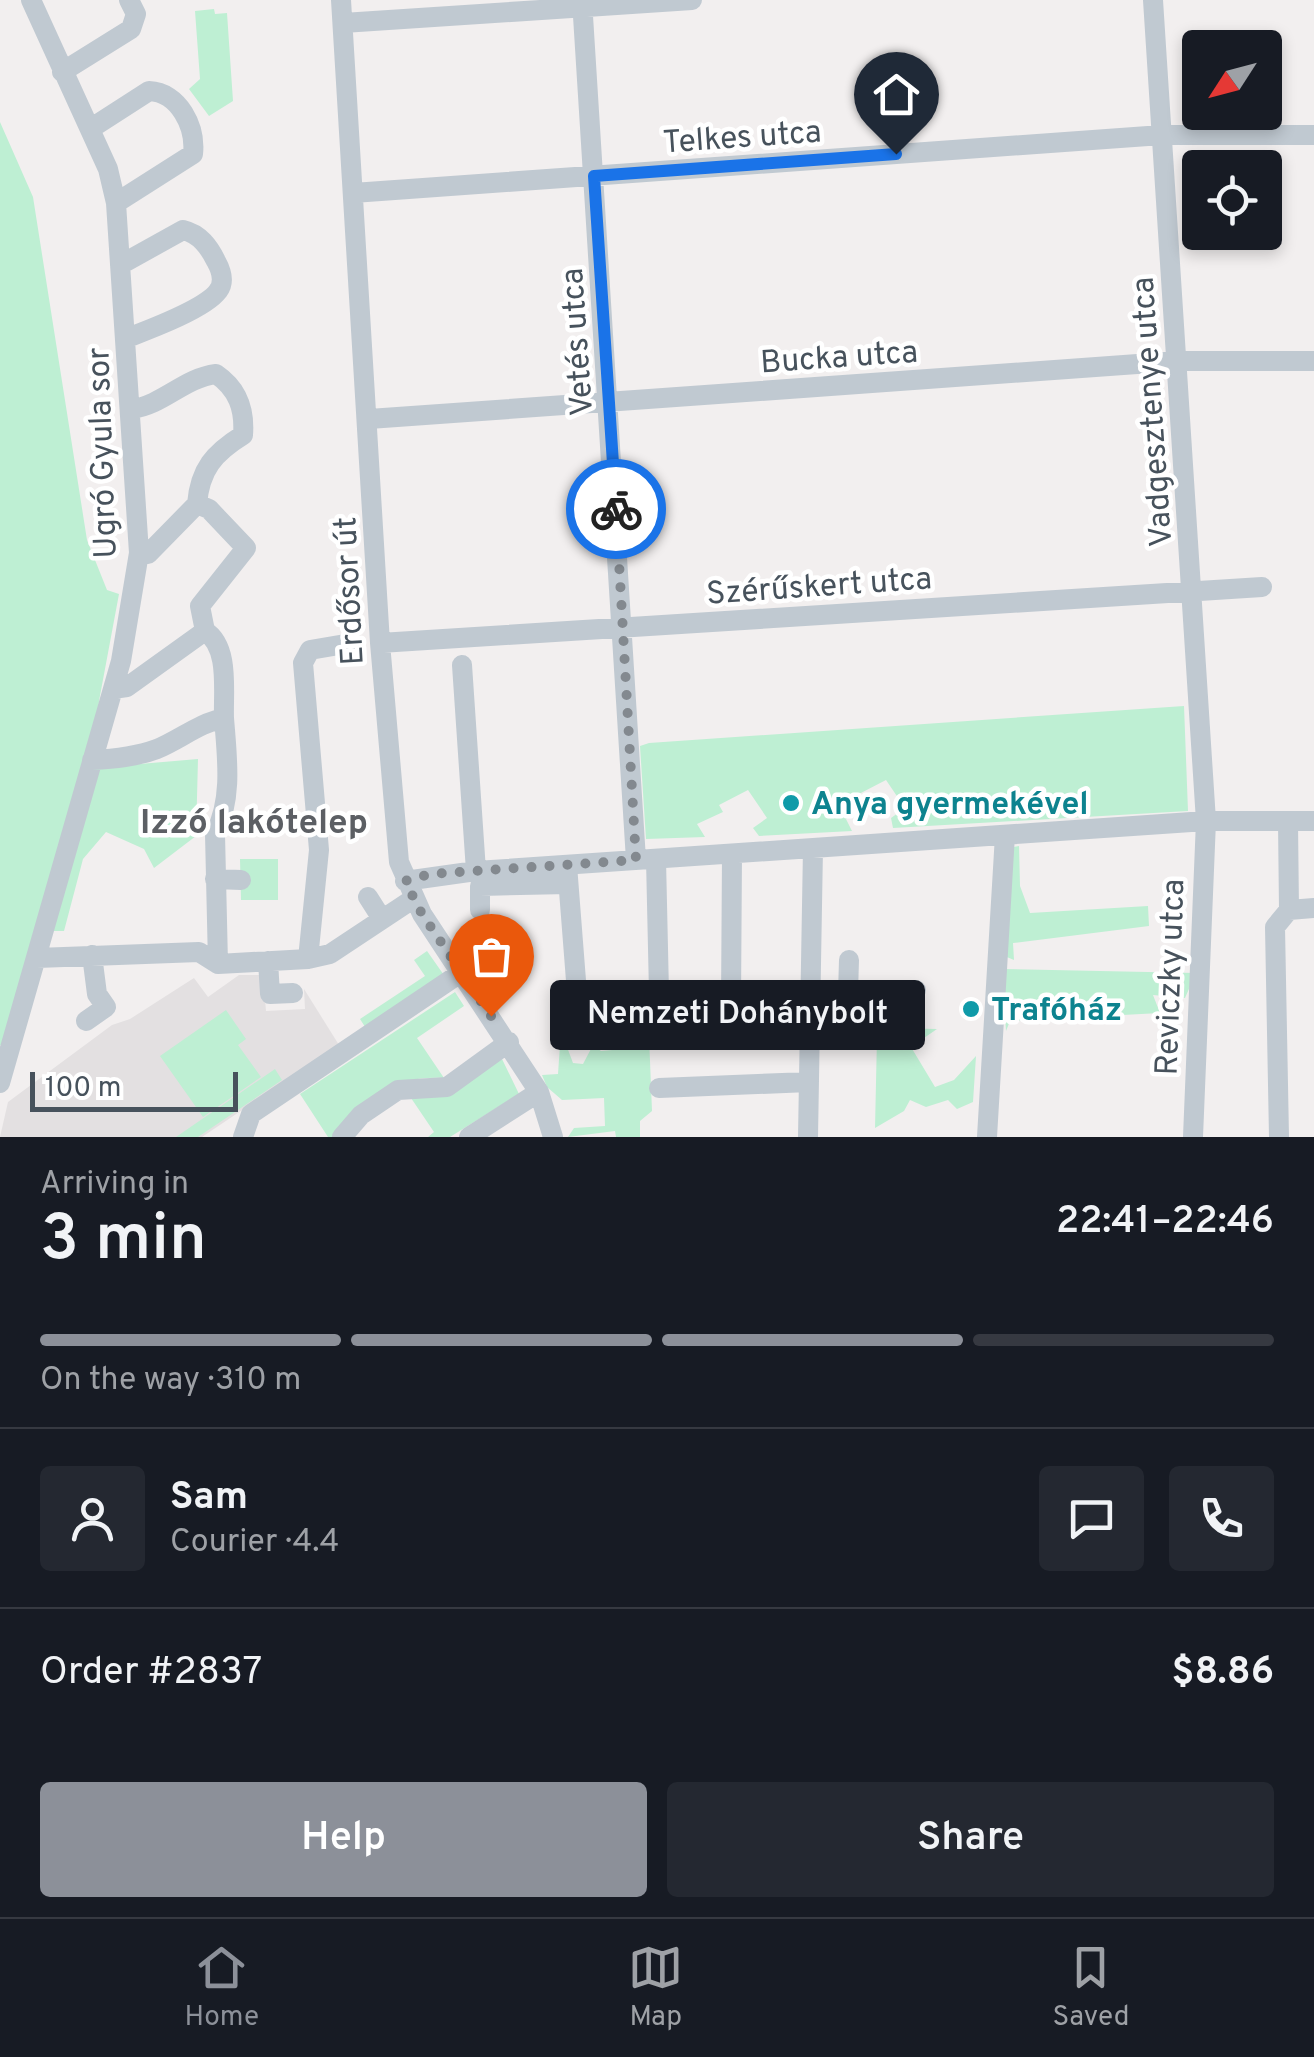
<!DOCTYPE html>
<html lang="en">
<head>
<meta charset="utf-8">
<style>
	:root { --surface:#171b24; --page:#242831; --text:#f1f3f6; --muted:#9ea1a6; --line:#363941; --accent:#8c9099 }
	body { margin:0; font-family:Overpass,sans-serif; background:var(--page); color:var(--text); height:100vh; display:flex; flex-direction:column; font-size:38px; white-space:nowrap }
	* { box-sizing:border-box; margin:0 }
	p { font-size:32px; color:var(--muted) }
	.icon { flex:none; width:55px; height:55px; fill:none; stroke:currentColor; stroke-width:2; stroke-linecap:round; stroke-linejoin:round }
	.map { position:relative; height:1137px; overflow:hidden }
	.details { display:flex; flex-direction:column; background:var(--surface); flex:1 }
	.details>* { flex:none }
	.needle { width:65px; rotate:234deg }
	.buttons { position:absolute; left:1182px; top:30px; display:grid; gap:20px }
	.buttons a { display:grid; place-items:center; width:100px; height:100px; border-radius:10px; background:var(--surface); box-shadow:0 5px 15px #0003; font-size:50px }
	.scale { position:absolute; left:30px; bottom:25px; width:208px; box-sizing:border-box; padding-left:10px; border:5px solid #47525c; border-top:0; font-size:28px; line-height:35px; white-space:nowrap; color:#47525c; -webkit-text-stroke:8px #fff; paint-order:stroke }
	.pin { position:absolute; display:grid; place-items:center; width:85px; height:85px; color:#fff; margin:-102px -42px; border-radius:50% 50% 50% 0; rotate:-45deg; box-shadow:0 0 10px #0007 }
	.pin .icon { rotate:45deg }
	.courier { position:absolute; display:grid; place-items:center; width:100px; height:100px; margin:-50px; border:8px solid #1a73e8; border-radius:50%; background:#fff; color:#222; box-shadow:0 2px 12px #0007 }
	.bubble { position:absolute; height:70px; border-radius:10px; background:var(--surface); box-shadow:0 5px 15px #0003; font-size:32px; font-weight:600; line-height:70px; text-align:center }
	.overview em { font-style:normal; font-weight:600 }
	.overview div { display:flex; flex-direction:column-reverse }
	.overview { display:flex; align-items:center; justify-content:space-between; height:170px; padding:0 40px }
	h1 { font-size:65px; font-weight:600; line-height:75px }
	.bar { display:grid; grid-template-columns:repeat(4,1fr); gap:15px 10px; align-content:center; height:120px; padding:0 40px }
	.bar i { height:12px; border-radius:8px; background:var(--line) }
	.bar .on { background:var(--accent) }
	.bar p { grid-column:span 4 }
	.line { display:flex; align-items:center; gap:25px; padding:0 40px; border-top:2px solid var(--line) }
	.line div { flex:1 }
	.round { display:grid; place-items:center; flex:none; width:105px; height:105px; border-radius:10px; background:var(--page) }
	.action { display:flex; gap:20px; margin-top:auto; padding:20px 40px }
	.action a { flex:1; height:115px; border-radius:10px; background:var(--accent); color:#fff; font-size:40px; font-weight:600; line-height:115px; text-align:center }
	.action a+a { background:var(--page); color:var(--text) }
	.dock { display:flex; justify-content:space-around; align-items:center; height:140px; border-top:2px solid var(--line); background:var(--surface); font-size:28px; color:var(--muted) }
	.dock a { display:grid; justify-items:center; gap:5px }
	.dock .on { color:var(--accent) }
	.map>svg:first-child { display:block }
	.education { fill:#e3e0e1 }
	.green { fill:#beefd3 }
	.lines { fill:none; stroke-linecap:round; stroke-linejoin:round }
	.minor { stroke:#c0c9d1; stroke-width:20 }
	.done { stroke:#83898f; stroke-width:10; stroke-dasharray:0 18 }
	.route { stroke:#1a73e8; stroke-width:12 }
	.culture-dot { fill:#0f9aa8; stroke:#fff; stroke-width:4 }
	.labels { text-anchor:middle; stroke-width:9; stroke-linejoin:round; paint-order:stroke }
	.street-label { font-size:32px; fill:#47525c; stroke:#fff }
	.culture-label { font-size:32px; font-weight:bold; fill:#0d838f; stroke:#fff; text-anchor:start }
	.neighbourhood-label { font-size:35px; font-weight:bold; fill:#5c5f64; stroke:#fff }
</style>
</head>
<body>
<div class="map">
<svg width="1314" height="1137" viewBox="0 0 1314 1137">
	<rect width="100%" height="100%" fill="#f2efef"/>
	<!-- education -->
	<path class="education" d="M239,975H263L266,1011L305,1009L304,989L339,1045L202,1137H0L8,1102L112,1025L130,1019L194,978L208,997Z"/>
	<!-- green -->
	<path class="green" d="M214,9L215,14L227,13L233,101L209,116L189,89L200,79L195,11Z
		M0,122L33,197L87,540L107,590L119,594L99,701L96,755L128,765L198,759L196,836L154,868L144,849L106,832L83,859L64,931H45L11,1049L0,1045Z
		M1184,706L1188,811L893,828L891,818L905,808L886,780L857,795L863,806L846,819L852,831L759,836L753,828L767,818L748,790L719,805L723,812L697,824L705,837L646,839L640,746L649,743Z
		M1019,846L1020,886L1030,913L1148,906L1149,926L1013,943L1014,960L1002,955L1007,848Z
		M240,859H278V900H241Z
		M427,951L446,978L367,1030L360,1019L425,976L414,960Z
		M1002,969L1196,973L1185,998L1153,995L1160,1013L1010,1021L1006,1031Z
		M455,992L464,1006L417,1038L444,1078C385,1076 377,1098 337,1137H328L300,1094Z
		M735,1005H771V1020L755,1026L700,1028L699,1009Z
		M226,1010L246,1039L238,1045L261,1077L203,1117L160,1056Z
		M633,1024L649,1036L652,1111L640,1121V1137H616L615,1131L568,1137L574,1128L605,1126L604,1098L562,1100L547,1087L542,1075L558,1074L561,1031L573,1063L583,1064L593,1045L601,1051L624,1049L623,1025Z
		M889,1028L937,1029L911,1047L935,1087L954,1080L976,1056L973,1102L957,1109L948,1100L926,1107L910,1100L904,1111L875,1128L877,1037Z
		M502,1059L519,1094L450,1137H428L434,1132L411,1098Z
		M275,1069L282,1080L198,1137H176Z"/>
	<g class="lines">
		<!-- minor -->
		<path class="minor" d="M341,0L380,643L399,862L422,914L539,1092L553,1137
			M582,0L636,860
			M1153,0L1206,821L1193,1137
			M343,23L692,0
			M62,72L131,29L136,14L129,0
			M90,129L149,91C179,92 196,127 193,154L116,203
			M353,193L1162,135H1314
			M120,265L183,230C200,234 209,247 216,261C221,270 225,282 218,291C205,309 148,330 127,338
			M132,409C163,405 184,378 216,374C238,389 245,409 243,435C214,453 200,469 197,504
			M369,419L1179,361H1314
			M380,643L1262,587
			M462,665L476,871
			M113,689L127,687L205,631L200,606L246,548L209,509L197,504L148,554L139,553
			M92,760C115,759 135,757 157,749C181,739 199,723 224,718C223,691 230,647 205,631
			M656,859L659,993
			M567,865L579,1019
			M215,879L241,880
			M405,881L476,871L1206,821H1314
			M368,897L382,919
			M480,910V886L568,884
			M1289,910L1314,908
			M37,958L199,952L218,964L308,959L330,954L413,899
			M308,959L319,850L303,663L310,650L351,643
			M268,961L270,994L293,993
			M218,964L215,834C233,798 227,757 224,718
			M810,993L916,990
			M848,993L849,960
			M731,1002L732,854
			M86,1021L106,1007L97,994L92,955
			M0,1083L121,661L139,553L116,203L108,169L31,0
			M659,1088L809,1082
			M243,1137L251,1114L462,972
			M342,1137L361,1115L398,1090L447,1087L509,1042
			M469,1137L539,1092
			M808,1137L813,848
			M987,1137L1005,835
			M1279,1137L1275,927L1289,910L1288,822"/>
	</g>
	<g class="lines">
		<!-- done -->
		<path class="done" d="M491,1016L422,914L405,881L430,874L636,860L616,509"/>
		<!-- route -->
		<path class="route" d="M616,509L594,176L896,154"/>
	</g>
	<!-- markers -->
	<g class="culture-dot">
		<circle cx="791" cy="803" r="10"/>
		<circle cx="971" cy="1009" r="10"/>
	</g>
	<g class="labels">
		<!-- street labels -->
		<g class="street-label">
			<text transform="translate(742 136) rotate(-4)" y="11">Telkes utca</text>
			<text transform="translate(576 342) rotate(-94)" y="11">Vetés utca</text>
			<text transform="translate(839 356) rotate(-4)" y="11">Bucka utca</text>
			<text transform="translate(1151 412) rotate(-94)" y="11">Vadgesztenye utca</text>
			<text transform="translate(101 453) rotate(-92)" y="11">Ugró Gyula sor</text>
			<text transform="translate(819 585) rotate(-4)" y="11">Szérűskert utca</text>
			<text transform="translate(348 591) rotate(-93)" y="11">Erdősor út</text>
			<text transform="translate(1169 977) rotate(-88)" y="11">Reviczky utca</text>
		</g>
		<!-- culture labels -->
		<g class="culture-label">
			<text x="811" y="814">Anya gyermekével</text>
			<text x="991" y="1020">Trafóház</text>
		</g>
		<!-- neighbourhood labels -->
		<g class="neighbourhood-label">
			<text x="254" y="833">Izzó lakótelep</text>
		</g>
	</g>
</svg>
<div class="buttons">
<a><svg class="needle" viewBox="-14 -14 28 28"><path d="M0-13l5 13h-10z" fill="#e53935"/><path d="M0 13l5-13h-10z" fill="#9ea1a6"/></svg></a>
<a><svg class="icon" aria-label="locate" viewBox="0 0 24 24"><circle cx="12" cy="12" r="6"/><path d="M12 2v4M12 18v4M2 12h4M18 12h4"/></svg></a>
</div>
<div class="scale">100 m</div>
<div class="pin" style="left:491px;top:1016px;background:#ea580c"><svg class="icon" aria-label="bag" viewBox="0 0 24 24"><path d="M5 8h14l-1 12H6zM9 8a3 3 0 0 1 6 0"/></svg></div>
<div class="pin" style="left:896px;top:154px;background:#1f2937"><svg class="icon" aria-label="home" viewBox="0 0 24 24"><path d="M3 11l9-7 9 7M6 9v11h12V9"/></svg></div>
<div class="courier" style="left:616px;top:509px"><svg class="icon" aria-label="bike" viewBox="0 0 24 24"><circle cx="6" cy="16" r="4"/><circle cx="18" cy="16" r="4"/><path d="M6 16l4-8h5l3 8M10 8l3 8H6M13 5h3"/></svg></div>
<div class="bubble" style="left:550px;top:980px;width:375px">Nemzeti Dohánybolt</div>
</div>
<section class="details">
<div class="overview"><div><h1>3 min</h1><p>Arriving in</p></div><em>22:41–22:46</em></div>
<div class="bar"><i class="on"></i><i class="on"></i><i class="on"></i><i></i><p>On the way · 310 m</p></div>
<div class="line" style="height:180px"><a class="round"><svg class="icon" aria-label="person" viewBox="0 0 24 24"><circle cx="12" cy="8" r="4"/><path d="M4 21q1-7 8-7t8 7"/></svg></a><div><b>Sam</b><p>Courier · 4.4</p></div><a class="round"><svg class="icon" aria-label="chat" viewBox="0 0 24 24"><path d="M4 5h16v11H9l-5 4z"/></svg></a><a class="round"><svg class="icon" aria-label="phone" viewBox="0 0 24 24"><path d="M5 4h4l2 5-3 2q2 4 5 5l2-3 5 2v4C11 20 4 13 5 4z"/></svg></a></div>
<div class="line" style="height:130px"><div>Order #2837</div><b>$8.86</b></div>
<div class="action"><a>Help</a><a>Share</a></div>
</section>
<nav class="dock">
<a class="on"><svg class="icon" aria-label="home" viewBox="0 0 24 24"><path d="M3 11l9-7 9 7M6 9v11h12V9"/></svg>Home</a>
<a><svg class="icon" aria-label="map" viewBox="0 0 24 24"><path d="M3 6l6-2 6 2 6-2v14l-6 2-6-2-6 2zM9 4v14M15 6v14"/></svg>Map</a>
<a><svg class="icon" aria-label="saved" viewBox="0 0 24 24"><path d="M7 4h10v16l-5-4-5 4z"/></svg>Saved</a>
</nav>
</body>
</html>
